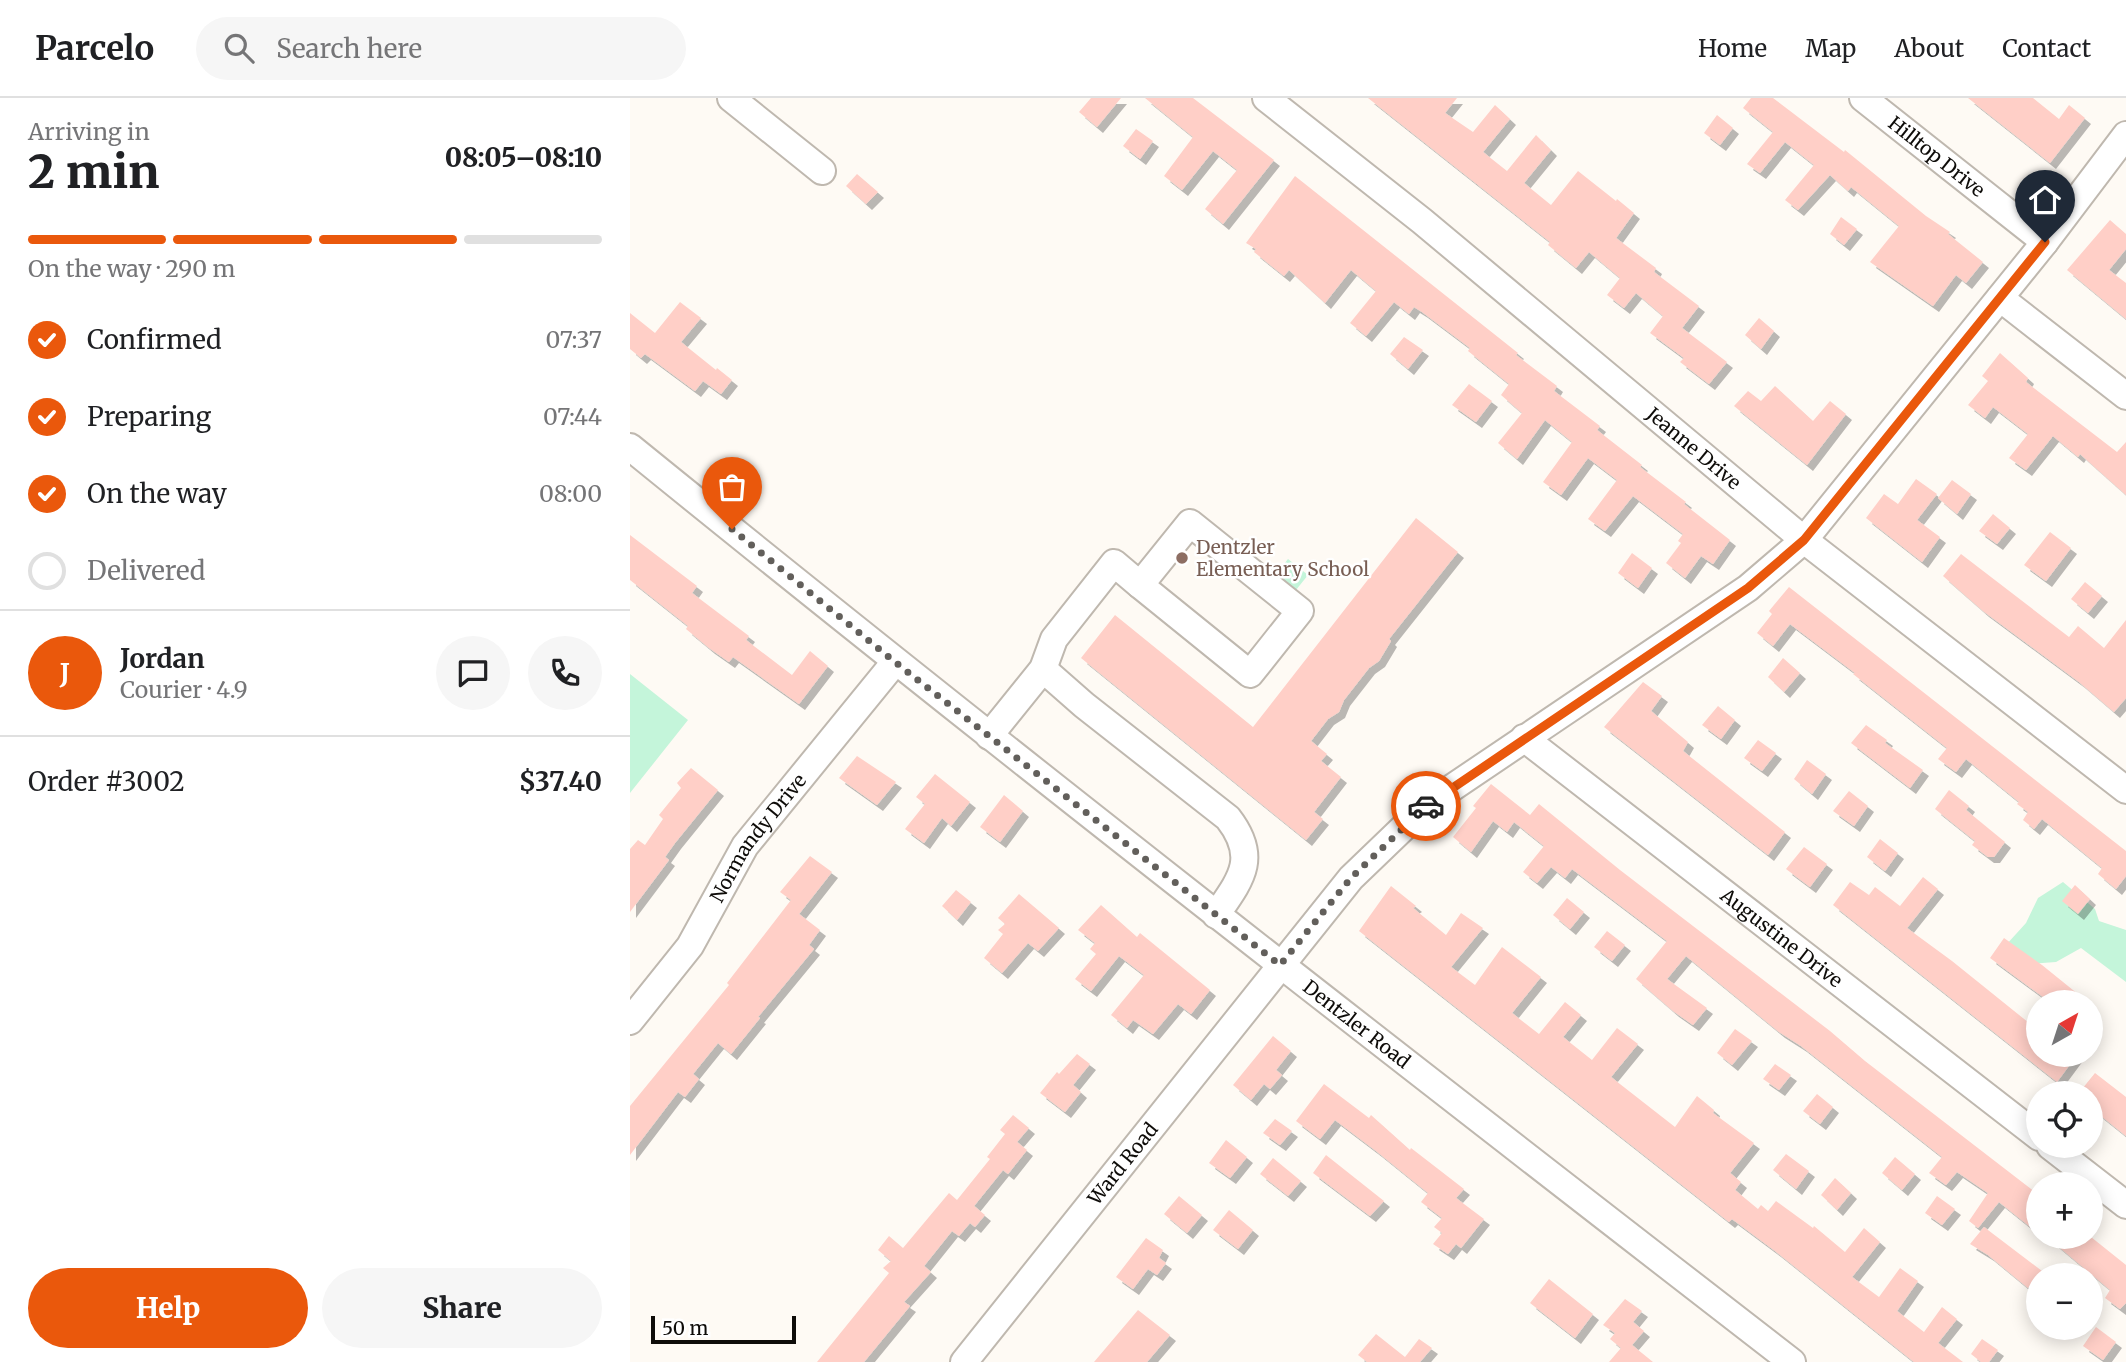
<!DOCTYPE html>
<html lang="en">
<head>
<meta charset="utf-8">
<style>
	:root { --surface:#fff; --page:#f6f6f6; --text:#202124; --muted:#757577; --line:#e0e0e0; --accent:#ea580c }
	body { margin:0; font-family:Merriweather,serif; background:var(--page); color:var(--text); height:100vh; display:flex; flex-direction:column; font-size:26px; white-space:nowrap }
	* { box-sizing:border-box; margin:0 }
	p { font-size:23px; color:var(--muted) }
	.icon { flex:none; width:38px; height:38px; fill:none; stroke:currentColor; stroke-width:2; stroke-linecap:round; stroke-linejoin:round }
	.map { position:relative; flex:1; overflow:hidden }
	.panel { display:flex; flex-direction:column; background:var(--surface); width:630px }
	.panel>* { flex:none }
	.needle { width:46px; rotate:39deg }
	.controls { position:absolute; left:1396px; top:892px; display:grid; gap:14px }
	.controls a { display:grid; place-items:center; width:77px; height:77px; border-radius:50%; background:var(--surface); box-shadow:0 4px 18px #0003; font-size:35px }
	.scale { position:absolute; left:21px; bottom:18px; width:145px; box-sizing:border-box; padding-left:7px; border:4px solid #0e0c09; border-top:0; font-size:19px; line-height:24px; white-space:nowrap; color:#0e0c09; -webkit-text-stroke:5px #fff; paint-order:stroke }
	.pin { position:absolute; display:grid; place-items:center; width:60px; height:60px; color:#fff; margin:-72px -30px; border-radius:50% 50% 50% 0; rotate:-45deg; box-shadow:0 0 7px #0007 }
	.pin .icon { rotate:45deg }
	.courier { position:absolute; display:grid; place-items:center; width:70px; height:70px; margin:-35px; border:5px solid #ea580c; border-radius:50%; background:#fff; color:#222; box-shadow:0 2px 9px #0007 }
	.summary em { font-style:normal; font-weight:800 }
	.summary div { display:flex; flex-direction:column-reverse }
	.summary { display:flex; align-items:center; justify-content:space-between; height:119px; padding:0 28px }
	h1 { font-size:46px; font-weight:800; line-height:52px }
	.bar { display:grid; grid-template-columns:repeat(4,1fr); gap:10px 7px; align-content:center; height:84px; padding:0 28px }
	.bar i { height:9px; border-radius:5px; background:var(--line) }
	.bar .selected { background:var(--accent) }
	.bar p { grid-column:span 4 }
	.line { display:flex; align-items:center; gap:18px; padding:0 28px; border-top:2px solid var(--line) }
	.line div { flex:1 }
	.round { display:grid; place-items:center; flex:none; width:74px; height:74px; border-radius:37px; background:var(--page) }
	ol { padding:0 28px; list-style:none }
	li { display:flex; align-items:center; gap:21px; height:77px }
	li p { margin-inline-start:auto }
	li .icon { padding:7px; border-radius:50%; background:var(--accent); color:#fff; stroke-width:4 }
	li:last-child { color:var(--muted) }
	li i { width:38px; height:38px; border:4px solid var(--line); border-radius:50% }
	.primary-button { display:flex; gap:14px; margin-top:auto; padding:14px 28px }
	.primary-button a { flex:1; height:80px; border-radius:42px; background:var(--accent); color:#fff; font-size:28px; font-weight:800; line-height:80px; text-align:center }
	.primary-button a+a { background:var(--page); color:var(--text) }
	header { display:flex; align-items:center; gap:42px; box-sizing:border-box; height:98px; padding:0 35px; background:var(--surface); border-bottom:2px solid var(--line) }
	header strong { font-size:33px }
	nav { display:flex; gap:38px; margin-inline-start:auto; font-size:24px }
	.search { width:490px; height:63px; background:var(--page); display:flex; align-items:center; gap:18px; box-sizing:border-box; padding:0 24px; border-radius:38px; color:var(--muted); font-size:26px }
	main { display:flex; flex:1; min-height:0 }
	.map>svg:first-child { display:block }
	.green { fill:#c4f5da }
	.building { fill:#ffcfc7; filter:url(#shadow) }
	.lines { fill:none; stroke-linecap:round; stroke-linejoin:round }
	.minor-casing { stroke:#bfb8af; stroke-width:30 }
	.minor { stroke:#fff; stroke-width:26 }
	.done { stroke:#625f5b; stroke-width:7; stroke-dasharray:0 12.6 }
	.route { stroke:#ea580c; stroke-width:9 }
	.education-dot { fill:#8d6e63; stroke:#fff; stroke-width:2.5 }
	.labels { text-anchor:middle; stroke-width:5; stroke-linejoin:round; paint-order:stroke }
	.street-label { font-size:19px; fill:#0e0c09; stroke:#fff }
	.education-label { font-size:19px; fill:#785e54; stroke:#fff; text-anchor:start }
</style>
</head>
<body>
<header>
<strong>Parcelo</strong>
<div class="search"><svg class="icon" aria-label="search" viewBox="0 0 24 24"><circle cx="10" cy="10" r="6"/><path d="M15 15l6 6"/></svg>Search here</div>
<nav><a>Home</a><a>Map</a><a>About</a><a>Contact</a></nav>
</header>
<main>
<section class="panel">
<div class="summary"><div><h1>2 min</h1><p>Arriving in</p></div><em>08:05–08:10</em></div>
<div class="bar"><i class="selected"></i><i class="selected"></i><i class="selected"></i><i></i><p>On the way · 290 m</p></div>
<ol>
<li><svg class="icon" aria-label="check" viewBox="0 0 24 24"><path d="M5 12l5 5 9-10"/></svg>Confirmed<p>07:37</p></li>
<li><svg class="icon" aria-label="check" viewBox="0 0 24 24"><path d="M5 12l5 5 9-10"/></svg>Preparing<p>07:44</p></li>
<li><svg class="icon" aria-label="check" viewBox="0 0 24 24"><path d="M5 12l5 5 9-10"/></svg>On the way<p>08:00</p></li>
<li><i></i>Delivered</li>
</ol>
<div class="line" style="height:126px"><b class="round" style="background:var(--accent);color:#fff">J</b><div><b>Jordan</b><p>Courier · 4.9</p></div><a class="round"><svg class="icon" aria-label="chat" viewBox="0 0 24 24"><path d="M4 5h16v11H9l-5 4z"/></svg></a><a class="round"><svg class="icon" aria-label="phone" viewBox="0 0 24 24"><path d="M5 4h4l2 5-3 2q2 4 5 5l2-3 5 2v4C11 20 4 13 5 4z"/></svg></a></div>
<div class="line" style="height:91px"><div>Order #3002</div><b>$37.40</b></div>
<div class="primary-button"><a>Help</a><a>Share</a></div>
</section>
<div class="map">
<svg width="1496" height="1264" viewBox="0 0 1496 1264">
	<defs>
		<filter id="shadow"><feDropShadow dx="6" dy="6" stdDeviation="0" flood-color="#0004"/></filter>
	</defs>
	<rect width="100%" height="100%" fill="#fefaf4"/>
	<!-- green -->
	<path class="green" d="M658,461L678,477L662,497L642,481Z
		M0,576L58,622L0,695Z
		M1433,784L1465,811L1469,823L1496,832V884L1451,850L1426,864L1386,867L1376,847L1396,825L1408,800Z"/>
	<!-- building -->
	<path class="building" d="M461,0H491L467,29L449,14Z
		M515,0H563L644,62L593,126L575,111L607,72L583,53L552,92L534,78L563,39Z
		M738,0H827L815,15L843,34L865,7L880,21L853,54L877,73L906,37L921,52L894,85L921,107L948,73L986,103L987,101L1004,115L986,140L1026,170L1024,174L1069,208L1052,230L1097,264L1079,286L1050,264L1054,260L1020,235L1033,218L1006,195L994,210L977,197L990,180L959,154L946,170L918,147L920,144Z
		M1121,0H1143L1214,54L1215,52L1296,118L1320,134L1318,136L1353,164L1336,185L1326,177L1303,208L1260,178L1240,164L1269,128L1221,89L1218,93L1200,77L1168,112L1155,102L1184,67L1155,44L1130,75L1117,66L1143,34L1113,10Z
		M1338,0H1403L1429,21L1439,7L1455,20L1420,65Z
		M1087,17L1103,30L1090,47L1074,35Z
		M506,31L523,43L510,61L493,48Z
		M227,76L248,94L236,106L216,88Z
		M665,78L888,255L886,257L927,288L924,293L970,328L967,332L1012,367L1010,369L1056,404L1054,406L1100,442L1083,466L1071,458L1055,480L1036,465L1051,445L1048,443L1053,436L1003,398L975,433L958,421L987,382L958,360L931,397L913,384L942,344L915,322L887,361L868,345L892,315L871,297L879,286L838,253L840,250L792,214L784,209L779,216L764,204L736,238L720,225L746,193L721,172L695,205L659,172L654,178L624,154L626,151L616,145Z
		M1211,119L1227,131L1214,147L1200,136Z
		M1480,122L1496,136V151L1479,172L1496,185V221L1437,172Z
		M50,204L71,220L51,244L86,272L87,270L102,282L91,296L73,283L65,293L15,256L11,260L0,251V215L25,235Z
		M1129,220L1144,233L1131,251L1115,237Z
		M774,239L793,252L778,271L760,256Z
		M1370,255L1398,280L1396,284L1487,354L1496,344V397L1450,356L1448,359L1423,338L1396,372L1379,360L1398,336L1363,309L1355,320L1338,307L1358,283L1352,278Z
		M839,286L862,303L846,324L822,307Z
		M1145,288L1183,323L1200,303L1216,316L1177,367L1104,308L1118,293L1131,303Z
		M1286,381L1307,396L1287,422L1310,439L1292,464L1236,420L1254,396L1268,406Z
		M1322,382L1341,396L1327,416L1308,400Z
		M1363,416L1380,430L1367,446L1349,433Z
		M786,420L828,454L759,541L761,543L749,563L739,570L714,602L709,614L698,621L681,643L697,656L691,663L711,679L684,714L693,721L676,742L451,560L485,517L623,629Z
		M1420,434L1441,450L1416,483L1394,467Z
		M0,437L67,488L62,495L119,538L116,542L162,577L180,553L198,568L169,606L103,559L99,564L79,550L56,531L58,528L0,482Z
		M1002,455L1022,470L1008,490L988,475Z
		M1331,456L1439,539L1448,528L1474,550L1496,522V600L1484,614L1449,584L1353,513L1313,478Z
		M1455,484L1472,498L1458,515L1441,501Z
		M1159,489L1496,753V778L1486,791L1468,776L1472,770L1412,721L1404,731L1393,722L1398,714L1387,706L1389,704L1336,661L1326,674L1308,661L1317,650L1223,576L1225,575L1160,526L1143,548L1127,535L1142,516L1139,513Z
		M1153,560L1170,575L1154,594L1138,579Z
		M1013,584L1032,598L1021,613L1058,644L1053,653L1155,734L1138,757L974,629Z
		M1088,608L1105,622L1091,641L1072,627Z
		M1236,627L1257,642L1255,645L1293,672L1280,690L1221,645Z
		M1128,642L1146,655L1132,673L1114,660Z
		M227,658L266,684L247,707L209,680Z
		M1177,662L1196,676L1182,696L1164,681Z
		M61,670L88,692L45,745L35,759L39,762L0,814V751L8,742L15,747L33,721L29,717L51,690L47,685Z
		M305,676L340,704L321,728L312,720L294,745L275,731L295,706L286,699Z
		M861,686L900,717L909,706L990,772L1200,933L1235,963L1409,1097V1136L1369,1104L1348,1130L1339,1123L1358,1095L1327,1074L1316,1087L1299,1075L1312,1059L1171,948L1149,934L1056,858L1037,881L1077,910L1063,927L1043,913L1006,881L1037,843L942,771L935,780L921,769L907,785L893,774L914,748L884,724L877,734L863,723L841,754L823,739L846,710L843,708Z
		M1319,692L1339,708L1336,712L1375,744L1364,759H1358L1342,747L1345,743L1305,711Z
		M1219,693L1238,708L1224,728L1203,713Z
		M374,697L393,713L370,744L350,729Z
		M1250,741L1268,755L1255,773L1237,759Z
		M1174,749L1197,766L1180,789L1156,771Z
		M180,758L202,774L169,816L190,832L179,847L184,851L128,919L130,920L101,956L88,945L63,976L69,981L55,999L48,994L0,1057V1008L99,887L97,885L161,802L150,794Z
		M1293,779L1308,791L1277,830L1322,863L1409,933V957H1447L1427,984L1203,807L1220,784L1239,797L1245,789L1270,808Z
		M1445,787L1460,801L1448,816L1432,803Z
		M761,788L786,808L783,810L816,837L831,815L853,830L821,869L845,887L872,849L911,879L882,915L909,936L935,904L951,917L933,939L962,962L987,930L1008,946L981,979L1045,1029L1067,998L1084,1012L1083,1015L1124,1045L1100,1075L1111,1084L1105,1092L1128,1111L1131,1107L1138,1113L1146,1103L1183,1130L1184,1128L1215,1154L1234,1130L1250,1144L1222,1179L1249,1199L1270,1170L1288,1183L1267,1213L1294,1234L1312,1209L1327,1221L1308,1245L1333,1264H1284L1145,1153L1102,1121L1099,1124L729,833Z
		M326,792L341,804L327,822L312,808Z
		M389,796L429,830L408,853L398,845L372,875L354,860L373,836L368,832L375,826L368,820Z
		M937,800L954,814L940,831L923,817Z
		M471,807L507,839L510,835L580,892L561,916L548,906L523,936L503,922L497,930L481,917L514,877L489,858L461,893L445,881L466,856L460,851L465,845L448,832Z
		M977,833L995,847L982,863L964,849Z
		M1374,840L1412,867L1459,905H1421L1360,860Z
		M1105,931L1122,943L1102,967L1087,955Z
		M643,938L661,953L646,972L652,977L640,991L634,986L621,1002L603,987Z
		M447,956L460,966L443,987L451,994L435,1014L410,995L427,974L429,976Z
		M1145,966L1161,977L1149,992L1133,981Z
		M1465,975L1496,999V1038L1461,1010V996H1448Z
		M694,986L739,1020L741,1017L780,1052L781,1050L834,1091L826,1100L854,1121L831,1150L826,1146L818,1156L803,1146L812,1135L804,1129L812,1120L791,1104L798,1095L746,1053L705,1022L690,1041L666,1023Z
		M1187,996L1203,1009L1190,1026L1173,1013Z
		M383,1017L399,1030L387,1044L397,1052L378,1076L373,1072L344,1108L355,1117L345,1129L340,1125L329,1138L322,1133L294,1168L301,1174L274,1204L280,1208L234,1264H187L259,1175L253,1170L261,1163L248,1152L259,1138L273,1150L319,1095L327,1102L360,1061L357,1059L375,1036L370,1032Z
		M645,1021L662,1033L650,1047L633,1035Z
		M596,1042L617,1059L600,1080L579,1065Z
		M1156,1056L1179,1073L1166,1091L1143,1072Z
		M696,1057L754,1103L740,1118L683,1075Z
		M1265,1059L1285,1076L1272,1092L1252,1075Z
		M643,1060L671,1083L658,1098L630,1076Z
		M1205,1080L1221,1095L1207,1112L1191,1097Z
		M549,1098L572,1117L557,1135L534,1116Z
		M1307,1098L1325,1111L1312,1127L1295,1115Z
		M599,1112L623,1132L608,1151L583,1132Z
		M1354,1129L1412,1173L1398,1190L1358,1157L1340,1146Z
		M1417,1139H1461L1496,1167V1205L1490,1211L1475,1200L1480,1192Z
		M516,1140L533,1152L529,1160L536,1165L527,1177L518,1171L503,1191L486,1179Z
		M919,1181L963,1216L945,1240L900,1205Z
		M995,1201L1012,1213L1003,1224L1014,1233L1002,1247L1023,1264H979L991,1250L980,1241L985,1235L973,1227Z
		M508,1212L540,1237L517,1264H464Z
		M1466,1229L1486,1244L1473,1262L1453,1248Z
		M746,1236L775,1259L789,1241L802,1250L790,1264H737L728,1257Z
		M1352,1241L1368,1252L1359,1264H1351L1341,1256Z"/>
	<g class="lines">
		<!-- minor casing -->
		<g class="minor-casing">
			<g id="minor">
				<path d="M101,0L192,73"/>
				<path id="s1" d="M636,0L792,123L1174,442L1496,692"/>
				<path id="s2" d="M1233,0L1415,144"/>
				<path d="M1370,200L1496,298"/>
				<path id="s3" d="M0,349C383,660 772,962 1162,1264"/>
				<path d="M560,425L670,513L620,576L510,487Z"/>
				<path d="M413,571L454,607L598,720C629,760 611,781 586,817"/>
				<path d="M359,638L413,571L424,541L484,465L510,487"/>
				<path id="s4" d="M894,640L1409,1039"/>
				<path id="s5" d="M0,923L60,848L115,748L265,564"/>
				<path d="M1420,1048L1496,1107"/>
				<path id="s6" d="M334,1264L721,780L798,706L1118,490L1174,442L1415,144L1496,37"/>
			</g>
		</g>
		<!-- minor -->
		<use href="#minor" class="minor"/>
	</g>
	<g class="lines">
		<!-- done -->
		<path class="done" d="M102,431L265,564L650,867L721,780L796,708"/>
		<!-- route -->
		<path class="route" d="M796,708L1118,490L1174,442L1415,144"/>
	</g>
	<!-- markers -->
	<circle class="education-dot" cx="552" cy="460" r="7"/>
	<g class="labels">
		<!-- street labels -->
		<g class="street-label">
			<text dy="7" stroke="none"><textPath href="#s2" startOffset="94">Hilltop Drive</textPath></text>
			<text dy="7" stroke="none"><textPath href="#s1" startOffset="553">Jeanne Drive</textPath></text>
			<text dy="7" stroke="none"><textPath href="#s5" startOffset="224">Normandy Drive</textPath></text>
			<text dy="7" stroke="none"><textPath href="#s4" startOffset="326">Augustine Drive</textPath></text>
			<text dy="7" stroke="none"><textPath href="#s3" startOffset="928">Dentzler Road</textPath></text>
			<text dy="7" stroke="none"><textPath href="#s6" startOffset="254">Ward Road</textPath></text>
		</g>
		<!-- education labels -->
		<g class="education-label">
			<text x="566" y="456">Dentzler<tspan x="566" dy="22">Elementary School</tspan></text>
		</g>
	</g>
</svg>
<div class="controls">
<a><svg class="needle" viewBox="-14 -14 28 28"><path d="M0-13l5 13h-10z" fill="#e53935"/><path d="M0 13l5-13h-10z" fill="#757577"/></svg></a>
<a><svg class="icon" aria-label="locate" viewBox="0 0 24 24"><circle cx="12" cy="12" r="6"/><path d="M12 2v4M12 18v4M2 12h4M18 12h4"/></svg></a>
<a>+</a>
<a>−</a>
</div>
<div class="scale">50 m</div>
<div class="pin" style="left:102px;top:431px;background:#ea580c"><svg class="icon" aria-label="bag" viewBox="0 0 24 24"><path d="M5 8h14l-1 12H6zM9 8a3 3 0 0 1 6 0"/></svg></div>
<div class="pin" style="left:1415px;top:144px;background:#1f2937"><svg class="icon" aria-label="home" viewBox="0 0 24 24"><path d="M3 11l9-7 9 7M6 9v11h12V9"/></svg></div>
<div class="courier" style="left:796px;top:708px"><svg class="icon" aria-label="car" viewBox="0 0 24 24"><path d="M5 17H2v-5l4-1 3-4h7l3 4 3 1v5h-3M9 17h6M6 11h13"/><circle cx="7" cy="17" r="2"/><circle cx="17" cy="17" r="2"/></svg></div>
</div>
</main>
</body>
</html>
